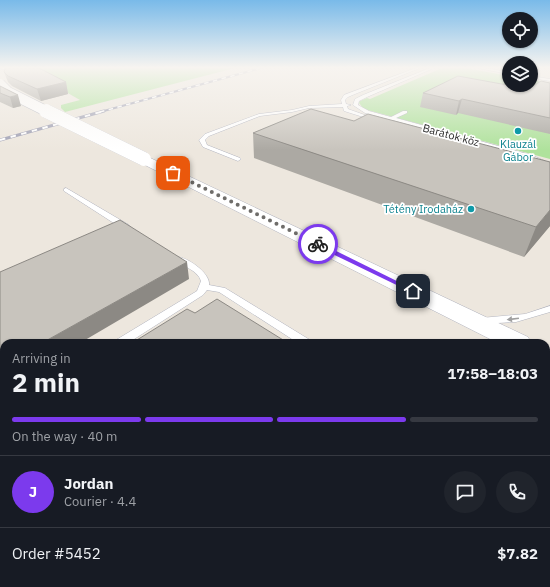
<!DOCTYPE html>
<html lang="en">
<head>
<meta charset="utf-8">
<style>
	:root { --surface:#171b24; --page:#20242c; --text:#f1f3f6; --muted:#9ea1a6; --line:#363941; --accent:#7c3aed }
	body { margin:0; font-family:"IBM Plex Sans",sans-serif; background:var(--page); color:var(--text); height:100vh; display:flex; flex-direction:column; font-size:15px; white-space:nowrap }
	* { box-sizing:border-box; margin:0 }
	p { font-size:13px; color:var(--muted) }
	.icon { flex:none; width:22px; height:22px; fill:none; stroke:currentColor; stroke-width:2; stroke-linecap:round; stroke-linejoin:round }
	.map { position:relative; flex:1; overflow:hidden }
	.details { position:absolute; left:0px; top:339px; width:550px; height:248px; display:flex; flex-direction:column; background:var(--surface); border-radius:12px 12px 0 0; box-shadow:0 1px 3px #0004 }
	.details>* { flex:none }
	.buttons { position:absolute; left:502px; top:12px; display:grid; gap:8px }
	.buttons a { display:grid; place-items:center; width:36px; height:36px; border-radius:50%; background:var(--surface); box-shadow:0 1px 3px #0004; font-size:20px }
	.pin { position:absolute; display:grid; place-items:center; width:34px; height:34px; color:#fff; margin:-17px; border-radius:8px; box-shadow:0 2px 6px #0006 }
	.courier { position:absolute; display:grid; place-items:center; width:40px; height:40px; margin:-20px; border:3px solid #7c3aed; border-radius:50%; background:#fff; color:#222; box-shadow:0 1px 5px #0007 }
	.overview em { font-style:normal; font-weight:700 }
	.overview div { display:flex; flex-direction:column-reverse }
	.overview { display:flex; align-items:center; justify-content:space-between; height:68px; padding:0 12px }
	h1 { font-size:26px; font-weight:700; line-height:30px }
	.bar { display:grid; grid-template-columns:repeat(4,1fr); gap:6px 4px; align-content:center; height:48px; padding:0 12px }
	.bar i { height:5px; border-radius:3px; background:var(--line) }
	.bar .current { background:var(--accent) }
	.bar p { grid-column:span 4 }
	.line { display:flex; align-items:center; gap:10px; padding:0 12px; border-top:1px solid var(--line) }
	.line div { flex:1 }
	.round { display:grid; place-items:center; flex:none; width:42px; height:42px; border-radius:21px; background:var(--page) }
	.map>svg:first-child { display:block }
	.green { fill:#afe29c }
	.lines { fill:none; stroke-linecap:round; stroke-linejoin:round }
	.service-casing { stroke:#b1b3be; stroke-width:1 }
	.tertiary-casing { stroke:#b1b3be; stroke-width:1 }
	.service { fill:#fff; fill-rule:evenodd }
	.tertiary { fill:#fff; fill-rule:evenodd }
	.rail-far1-casing { stroke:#a1a2b5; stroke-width:2 }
	.rail-casing { stroke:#a1a2b5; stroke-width:3 }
	.rail-far1 { stroke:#fff; stroke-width:1.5; stroke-dasharray:4.5; stroke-linecap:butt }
	.rail { stroke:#fff; stroke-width:2; stroke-dasharray:5.5; stroke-linecap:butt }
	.tertiary-bridge-far1-casing { stroke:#b1b3be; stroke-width:11; stroke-linecap:butt }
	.tertiary-bridge-casing { stroke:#b1b3be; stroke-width:14; stroke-linecap:butt }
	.tertiary-bridge-far1 { stroke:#fff; stroke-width:10 }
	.tertiary-bridge { stroke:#fff; stroke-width:14 }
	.wall { fill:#aca9a3 }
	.shaded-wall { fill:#8c8984 }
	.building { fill:#c8c4bd; stroke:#8c8984 }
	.oneway { fill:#a0a0a0 }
	.route { fill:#7c3aed }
	.done { stroke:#6f6d6a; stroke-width:4; stroke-dasharray:0 7.2 }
	.culture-dot { fill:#0f9aa8; stroke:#fff; stroke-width:1.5 }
	.labels { text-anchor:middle; stroke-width:3.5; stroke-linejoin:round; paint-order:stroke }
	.far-street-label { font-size:11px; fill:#2b2b2b; stroke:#fff }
	.far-culture-label { font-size:11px; fill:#0d838f; stroke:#fff }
</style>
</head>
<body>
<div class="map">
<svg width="550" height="587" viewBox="0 0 550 587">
	<rect width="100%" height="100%" fill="#ede7de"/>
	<!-- green -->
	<path class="green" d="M24,68H235L65,112L61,108V105L80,100Z
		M442,68H466L509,76V85H531V80L550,83V159L371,111L364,109L359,103L360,101L367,98L370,99Z"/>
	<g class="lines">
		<!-- service casing -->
		<g class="service-casing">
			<path id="service" d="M416,68H420L355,94L348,97L345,100L346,104L351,105L347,106L348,109L376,119V121L344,111L343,107L309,108L292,112L260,116L209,136L205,140L207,145L240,158L241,159L238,161L203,147L199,140L205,134L259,114L292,110L309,106L342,104L341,100L344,95Z
				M430,68H434L367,97L359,101L358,105L369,111L391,117L403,111H407V113L396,118L531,155L545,161V163H541L527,157L392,120L387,121V119L365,113L353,105L355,99L363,95Z
				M478,68H484L509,72V74Z
				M531,76L550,79V81L531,78Z
				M66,188L129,225L130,227L129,229H123L64,191V189Z
				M175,257C185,255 211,273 209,285L225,288L310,340L311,343H298L219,292L207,290L203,295L128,343H115L116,340L197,291L201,281C198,271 184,266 175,261L174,259Z
				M550,306V312L516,322L481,324L476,321L481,318L525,314Z
				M4,411V422L0,423V412Z
				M546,489L550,490V505L546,503Z
				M139,583H157L155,587H137Z
				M304,583H323L325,587H306Z"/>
		</g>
		<!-- tertiary casing -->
		<g class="tertiary-casing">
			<path id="tertiary" d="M144,155L528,337L531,343H498L139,162L137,159L139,156Z
				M546,347L550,348V367L546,366Z"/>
		</g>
		<!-- service -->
		<use href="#service" class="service"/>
		<!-- tertiary -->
		<use href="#tertiary" class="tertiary"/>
		<!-- rail-far1 casing -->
		<g class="rail-far1-casing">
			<path id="rail-far1" d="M0,69L7,68
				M100,112L261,68"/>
		</g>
		<!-- rail casing -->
		<g class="rail-casing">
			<path id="rail" d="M0,140L104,111"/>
		</g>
		<!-- rail-far1 -->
		<use href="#rail-far1" class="rail-far1"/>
		<!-- rail -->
		<use href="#rail" class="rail"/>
		<!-- tertiary-bridge-far1 casing -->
		<g class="tertiary-bridge-far1-casing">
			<path id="tertiary-bridge-far1" d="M0,84L8,92L48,112"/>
		</g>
		<!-- tertiary-bridge casing -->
		<g class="tertiary-bridge-casing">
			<path id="tertiary-bridge" d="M46,111L144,159"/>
		</g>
		<!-- tertiary-bridge-far1 -->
		<use href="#tertiary-bridge-far1" class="tertiary-bridge-far1"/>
		<!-- tertiary-bridge -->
		<use href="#tertiary-bridge" class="tertiary-bridge"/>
	</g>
	<!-- wall -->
	<path class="wall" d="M4,72L66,82L68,94L41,101L12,86L8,82Z
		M550,83V134L458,113L456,115L420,107L423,93L529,89Z
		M0,86L21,106L13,108L0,102Z
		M354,121L550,226L524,257L254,158L253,133Z
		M491,583H546L550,587H497Z"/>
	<!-- shaded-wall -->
	<path class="shaded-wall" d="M66,82L68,94L41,101L37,89Z
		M18,95L21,106L13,108L10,97Z
		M462,99L458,113L456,115L459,101Z
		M550,210V226L524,257L536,227Z
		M187,262L189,279L80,343H42Z
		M4,364V387L0,390V366Z
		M73,583H82L78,587H68Z"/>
	<!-- building -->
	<path class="building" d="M5,68H39L66,82L37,89L8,76L4,72Z
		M458,76L529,89L541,81L550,83V118L462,99L459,101L423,93Z
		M0,86L18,95L10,97L0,93Z
		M311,109L354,121L368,114L550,162V210L536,227L253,133Z
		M120,220L187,262L42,343H4V364L0,366V272Z
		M217,299L288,343H132L187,309L195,313Z
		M292,340L297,343H288Z
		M4,437V583H73L68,587H0V440Z
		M546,503L550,506V587H520L514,583H546Z
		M231,583H237L241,587H228Z"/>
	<!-- one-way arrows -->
	<defs><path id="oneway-solid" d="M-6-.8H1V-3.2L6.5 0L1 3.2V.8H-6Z"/></defs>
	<use class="oneway" href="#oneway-solid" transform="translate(513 319) rotate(173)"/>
	<!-- sky -->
	<linearGradient id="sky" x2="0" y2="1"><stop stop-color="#79bae9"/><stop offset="0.45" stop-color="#f7f4f0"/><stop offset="1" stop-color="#f7f4f0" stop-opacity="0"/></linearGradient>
	<rect width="550" height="150" fill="url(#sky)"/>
	<!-- route -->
	<path class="route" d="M316,243H320L417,291L411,292L316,246Z"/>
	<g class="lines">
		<!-- done -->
		<path class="done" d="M173,173L318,244"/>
	</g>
	<!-- markers -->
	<g class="culture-dot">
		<circle cx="518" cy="131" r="4"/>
		<circle cx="471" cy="209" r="4"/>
	</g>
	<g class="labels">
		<!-- far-street labels -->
		<g class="far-street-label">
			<text transform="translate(451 135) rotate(15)" y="4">Barátok köz</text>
		</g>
		<!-- far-culture labels -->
		<g class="far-culture-label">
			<text x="518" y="148">Klauzál<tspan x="518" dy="13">Gábor</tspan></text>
			<text x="463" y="213" text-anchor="end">Tétény Irodaház</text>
		</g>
	</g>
</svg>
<div class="buttons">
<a><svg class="icon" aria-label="locate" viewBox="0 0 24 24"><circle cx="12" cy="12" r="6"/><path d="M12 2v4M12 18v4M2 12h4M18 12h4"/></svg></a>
<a><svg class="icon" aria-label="layers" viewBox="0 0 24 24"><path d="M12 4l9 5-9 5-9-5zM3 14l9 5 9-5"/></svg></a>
</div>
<div class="pin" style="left:173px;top:173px;background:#ea580c"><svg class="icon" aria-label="bag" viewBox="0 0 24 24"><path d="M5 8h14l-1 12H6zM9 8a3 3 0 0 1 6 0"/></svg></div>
<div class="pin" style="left:413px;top:291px;background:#1f2937"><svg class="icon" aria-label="home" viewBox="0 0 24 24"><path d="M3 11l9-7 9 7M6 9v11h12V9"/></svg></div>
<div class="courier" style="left:318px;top:244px"><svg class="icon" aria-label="bike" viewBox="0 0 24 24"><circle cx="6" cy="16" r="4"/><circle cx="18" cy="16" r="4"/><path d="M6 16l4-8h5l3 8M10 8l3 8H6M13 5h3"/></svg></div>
<section class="details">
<div class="overview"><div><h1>2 min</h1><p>Arriving in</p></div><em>17:58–18:03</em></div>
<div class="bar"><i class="current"></i><i class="current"></i><i class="current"></i><i></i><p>On the way · 40 m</p></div>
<div class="line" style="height:72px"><b class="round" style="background:var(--accent);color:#fff">J</b><div><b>Jordan</b><p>Courier · 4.4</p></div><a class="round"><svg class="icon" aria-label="chat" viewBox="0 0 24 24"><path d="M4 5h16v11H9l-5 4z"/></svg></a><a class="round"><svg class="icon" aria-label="phone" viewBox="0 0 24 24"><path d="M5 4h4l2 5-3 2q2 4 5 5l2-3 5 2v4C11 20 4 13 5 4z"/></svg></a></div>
<div class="line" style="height:52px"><div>Order #5452</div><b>$7.82</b></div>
</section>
</div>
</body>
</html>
